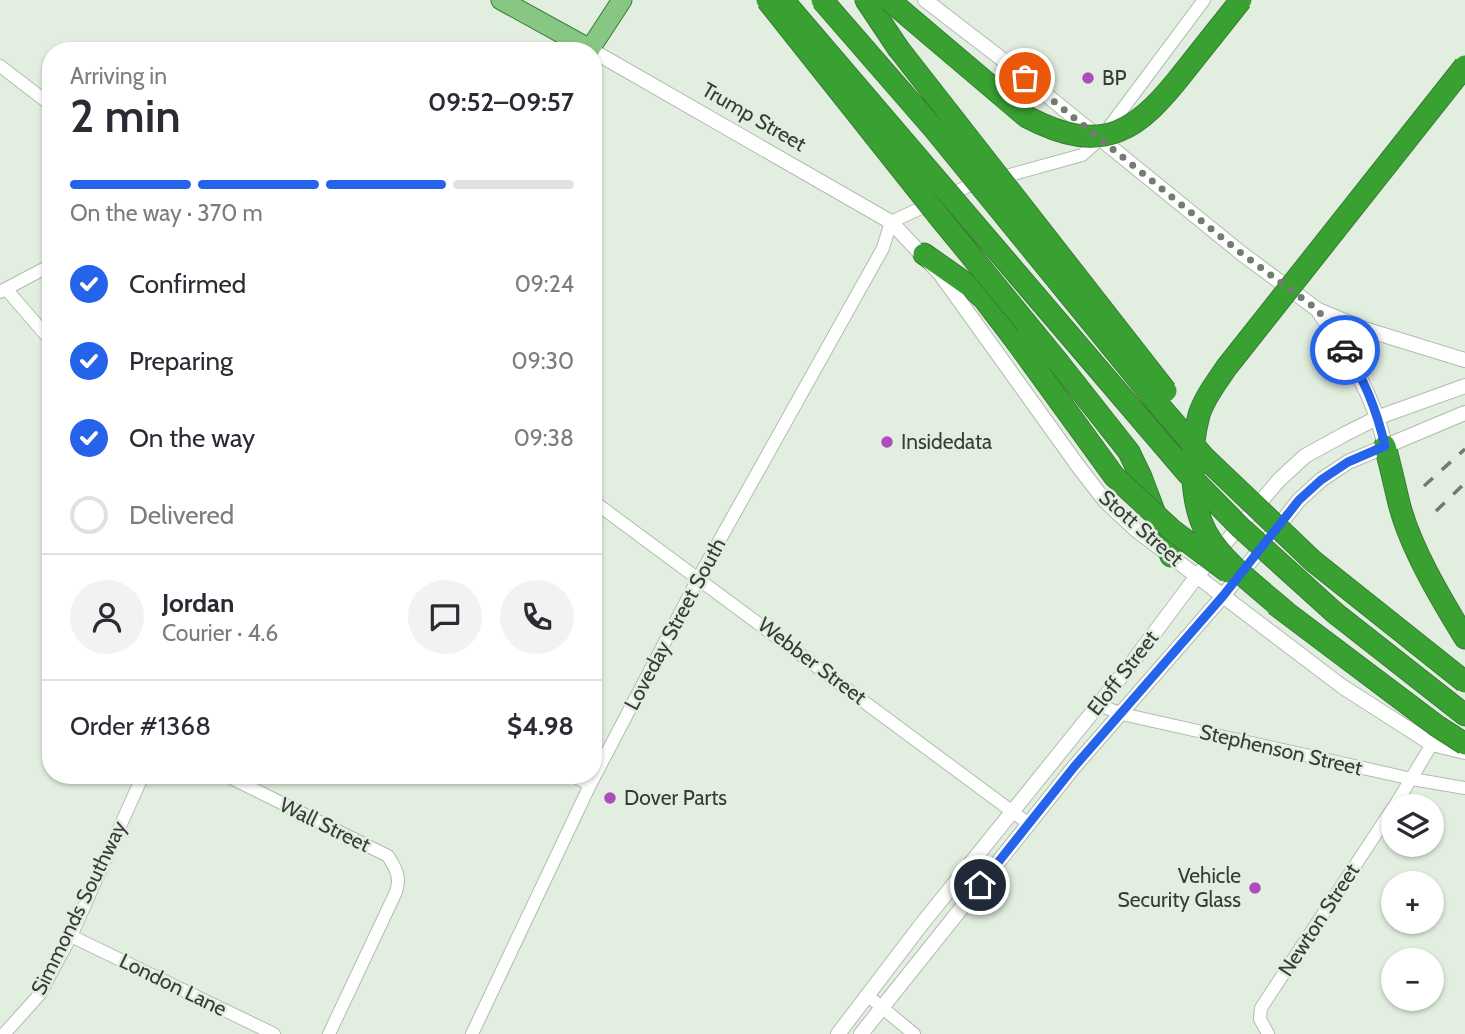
<!DOCTYPE html>
<html lang="en">
<head>
<meta charset="utf-8">
<style>
	:root { --surface:#fff; --page:#f2f2f3; --text:#2b2b33; --muted:#7c7c81; --line:#e1e1e2; --accent:#2563eb }
	body { margin:0; font-family:Cabin,sans-serif; background:var(--page); color:var(--text); height:100vh; display:flex; flex-direction:column; font-size:26px; white-space:nowrap }
	* { box-sizing:border-box; margin:0 }
	p { font-size:23px; color:var(--muted) }
	.icon { flex:none; width:38px; height:38px; fill:none; stroke:currentColor; stroke-width:2; stroke-linecap:round; stroke-linejoin:round }
	.map { position:relative; flex:1; overflow:hidden }
	.details { position:absolute; left:42px; top:42px; width:560px; height:742px; display:flex; flex-direction:column; background:var(--surface); border-radius:28px; box-shadow:0 2px 5px #0004 }
	.details>* { flex:none }
	.controls { position:absolute; left:1381px; top:794px; display:grid; gap:14px }
	.controls a { display:grid; place-items:center; width:63px; height:63px; border-radius:50%; background:var(--surface); box-shadow:0 2px 5px #0004; font-size:35px }
	.pin { position:absolute; display:grid; place-items:center; width:60px; height:60px; color:#fff; margin:-30px; border:4px solid #fff; border-radius:50%; box-shadow:0 2px 7px #0007 }
	.courier { position:absolute; display:grid; place-items:center; width:70px; height:70px; margin:-35px; border:5px solid #2563eb; border-radius:50%; background:#fff; color:#222; box-shadow:0 2px 9px #0007 }
	.headline em { font-style:normal; font-weight:600 }
	.headline div { display:flex; flex-direction:column-reverse }
	.headline { display:flex; align-items:center; justify-content:space-between; height:119px; padding:0 28px }
	h1 { font-size:46px; font-weight:600; line-height:52px }
	.bar { display:grid; grid-template-columns:repeat(4,1fr); gap:10px 7px; align-content:center; height:84px; padding:0 28px }
	.bar i { height:9px; border-radius:5px; background:var(--line) }
	.bar .selected { background:var(--accent) }
	.bar p { grid-column:span 4 }
	.line { display:flex; align-items:center; gap:18px; padding:0 28px; border-top:2px solid var(--line) }
	.line div { flex:1 }
	.round { display:grid; place-items:center; flex:none; width:74px; height:74px; border-radius:37px; background:var(--page) }
	ol { padding:0 28px; list-style:none }
	li { display:flex; align-items:center; gap:21px; height:77px }
	li p { margin-inline-start:auto }
	li .icon { padding:7px; border-radius:50%; background:var(--accent); color:#fff; stroke-width:4 }
	li:last-child { color:var(--muted) }
	li i { width:38px; height:38px; border:4px solid var(--line); border-radius:50% }
	.map>svg:first-child { display:block }
	.lines { fill:none; stroke-linecap:round; stroke-linejoin:round }
	.minor-casing { stroke:#b0bdae; stroke-width:14 }
	.tertiary-casing { stroke:#b0bdae; stroke-width:16 }
	.primary-casing { stroke:#387d33; stroke-width:21 }
	.motorway-casing { stroke:#387d33; stroke-width:23 }
	.minor { stroke:#fff; stroke-width:12 }
	.tertiary { stroke:#fff; stroke-width:14 }
	.primary { stroke:#88c684; stroke-width:19 }
	.motorway { stroke:#39a032; stroke-width:21 }
	.rail { stroke:#717970; stroke-width:3.5; stroke-dasharray:12 12; stroke-linecap:butt }
	.motorway-bridge-casing { stroke:#387d33; stroke-width:23; stroke-linecap:butt }
	.motorway-bridge { stroke:#39a032; stroke-width:21 }
	.done { stroke:#737b72; stroke-width:7; stroke-dasharray:0 12.6 }
	.route { stroke:#2563eb; stroke-width:9 }
	.poi-dot { fill:#ab4eb9; stroke:#e2efe0; stroke-width:2.5 }
	.labels { text-anchor:middle; stroke-width:5; stroke-linejoin:round; paint-order:stroke }
	.poi-label { font-size:21px; fill:#373c36; stroke:#e2efe0; text-anchor:start }
	.street-label { font-size:21px; fill:#373c36; stroke:#e2efe0 }
</style>
</head>
<body>
<div class="map">
<svg width="1465" height="1034" viewBox="0 0 1465 1034">
	<rect width="100%" height="100%" fill="#e2efe0"/>
	<g class="lines">
		<!-- minor casing -->
		<g class="minor-casing">
			<path id="minor" d="M0,66L51,105
				M6,289L51,341
				M0,292L51,265
				M593,501L1029,824
				M1099,705L1122,714L1412,779L1465,788
				M225,775L388,856C396,869 401,877 396,892L329,1034
				M572,775L590,785
				M1394,807L1432,744
				M71,936L274,1034
				M867,995L914,1034
				M4,1034L40,994L71,936L143,775
				M472,1034L590,785L699,577L883,248L891,222L966,187L1082,155L1101,138L1204,0
				M1268,1034L1260,1019L1261,1008L1393,808"/>
		</g>
		<!-- tertiary casing -->
		<g class="tertiary-casing">
			<path id="tertiary" d="M925,0L1007,63L1241,253L1318,310L1364,329L1465,360
				M593,51L891,222L941,275L1078,466L1105,501L1136,530L1343,687L1432,744L1465,752
				M1319,312C1348,355 1374,395 1385,446
				M838,1034L921,925L1128,668L1197,576L1279,480L1305,456L1345,434L1379,417L1465,386
				M861,1034L1074,767L1223,596L1299,500L1321,480L1348,462L1465,413"/>
		</g>
		<!-- primary casing -->
		<g class="primary-casing">
			<path id="primary" d="M501,0L590,49L622,0"/>
		</g>
		<!-- motorway casing -->
		<g class="motorway-casing">
			<path id="motorway" d="M866,0L898,48
				M924,254L971,287L984,299L1016,341
				M1058,362L1129,452L1141,477L1171,556
				M1385,446C1390,464 1394,482 1398,499C1408,544 1441,599 1465,638
				M1335,613L1465,715"/>
		</g>
		<!-- minor -->
		<use href="#minor" class="minor"/>
		<!-- tertiary -->
		<use href="#tertiary" class="tertiary"/>
		<!-- primary -->
		<use href="#primary" class="primary"/>
		<!-- motorway -->
		<use href="#motorway" class="motorway"/>
		<!-- rail -->
		<path class="rail" d="M1424,486L1465,449
			M1436,511L1465,483"/>
		<!-- motorway-bridge casing -->
		<g class="motorway-bridge-casing">
			<path id="motorway-bridge" d="M767,0L941,219L1058,362
				M783,0L1188,474L1240,527L1335,613
				M822,0L935,130L1164,411L1204,457L1313,561L1465,682
				M889,0L1027,117C1105,158 1139,130 1187,68C1205,45 1223,23 1241,0
				M898,48L1166,391
				M1016,341L1114,476L1172,530L1228,572
				M1275,604L1437,726L1465,744
				M1286,612C1261,590 1222,562 1206,532C1189,500 1190,449 1199,415C1204,398 1217,382 1226,368L1465,66"/>
		</g>
		<!-- motorway-bridge -->
		<use href="#motorway-bridge" class="motorway-bridge"/>
	</g>
	<g class="lines">
		<!-- done -->
		<path class="done" d="M1025,78L1241,253L1318,310L1345,350"/>
		<!-- route -->
		<path class="route" d="M980,885L1074,767L1223,596L1299,500L1321,480L1348,462L1385,446C1377,411 1365,380 1345,350"/>
	</g>
	<!-- markers -->
	<g class="poi-dot">
		<circle cx="1088" cy="78" r="7"/>
		<circle cx="887" cy="442" r="7"/>
		<circle cx="610" cy="798" r="7"/>
		<circle cx="1255" cy="888" r="7"/>
	</g>
	<g class="labels">
		<!-- poi labels -->
		<g class="poi-label">
			<text x="1102" y="85">BP</text>
			<text x="901" y="449">Insidedata</text>
			<text x="624" y="805">Dover Parts</text>
			<text x="1241" y="883" text-anchor="end">Vehicle<tspan x="1241" dy="24">Security Glass</tspan></text>
		</g>
		<!-- street labels -->
		<g class="street-label">
			<text transform="translate(754 117) rotate(30)" y="7">Trump Street</text>
			<text transform="translate(1141 528) rotate(41)" y="7">Stott Street</text>
			<text transform="translate(675 624) rotate(-62)" y="7">Loveday Street South</text>
			<text transform="translate(812 661) rotate(37)" y="7">Webber Street</text>
			<text transform="translate(1123 673) rotate(-52)" y="7">Eloff Street</text>
			<text transform="translate(1281 750) rotate(13)" y="7">Stephenson Street</text>
			<text transform="translate(325 825) rotate(26)" y="7">Wall Street</text>
			<text transform="translate(79 908) rotate(-64)" y="7">Simmonds Southway</text>
			<text transform="translate(1319 920) rotate(-57)" y="7">Newton Street</text>
			<text transform="translate(173 985) rotate(26)" y="7">London Lane</text>
		</g>
	</g>
</svg>
<div class="controls">
<a><svg class="icon" aria-label="layers" viewBox="0 0 24 24"><path d="M12 4l9 5-9 5-9-5zM3 14l9 5 9-5"/></svg></a>
<a>+</a>
<a>−</a>
</div>
<div class="pin" style="left:1025px;top:78px;background:#ea580c"><svg class="icon" aria-label="bag" viewBox="0 0 24 24"><path d="M5 8h14l-1 12H6zM9 8a3 3 0 0 1 6 0"/></svg></div>
<div class="pin" style="left:980px;top:885px;background:#1f2937"><svg class="icon" aria-label="home" viewBox="0 0 24 24"><path d="M3 11l9-7 9 7M6 9v11h12V9"/></svg></div>
<div class="courier" style="left:1345px;top:350px"><svg class="icon" aria-label="car" viewBox="0 0 24 24"><path d="M5 17H2v-5l4-1 3-4h7l3 4 3 1v5h-3M9 17h6M6 11h13"/><circle cx="7" cy="17" r="2"/><circle cx="17" cy="17" r="2"/></svg></div>
<section class="details">
<div class="headline"><div><h1>2 min</h1><p>Arriving in</p></div><em>09:52–09:57</em></div>
<div class="bar"><i class="selected"></i><i class="selected"></i><i class="selected"></i><i></i><p>On the way · 370 m</p></div>
<ol>
<li><svg class="icon" aria-label="check" viewBox="0 0 24 24"><path d="M5 12l5 5 9-10"/></svg>Confirmed<p>09:24</p></li>
<li><svg class="icon" aria-label="check" viewBox="0 0 24 24"><path d="M5 12l5 5 9-10"/></svg>Preparing<p>09:30</p></li>
<li><svg class="icon" aria-label="check" viewBox="0 0 24 24"><path d="M5 12l5 5 9-10"/></svg>On the way<p>09:38</p></li>
<li><i></i>Delivered</li>
</ol>
<div class="line" style="height:126px"><a class="round"><svg class="icon" aria-label="person" viewBox="0 0 24 24"><circle cx="12" cy="8" r="4"/><path d="M4 21q1-7 8-7t8 7"/></svg></a><div><b>Jordan</b><p>Courier · 4.6</p></div><a class="round"><svg class="icon" aria-label="chat" viewBox="0 0 24 24"><path d="M4 5h16v11H9l-5 4z"/></svg></a><a class="round"><svg class="icon" aria-label="phone" viewBox="0 0 24 24"><path d="M5 4h4l2 5-3 2q2 4 5 5l2-3 5 2v4C11 20 4 13 5 4z"/></svg></a></div>
<div class="line" style="height:91px"><div>Order #1368</div><b>$4.98</b></div>
</section>
</div>
</body>
</html>
